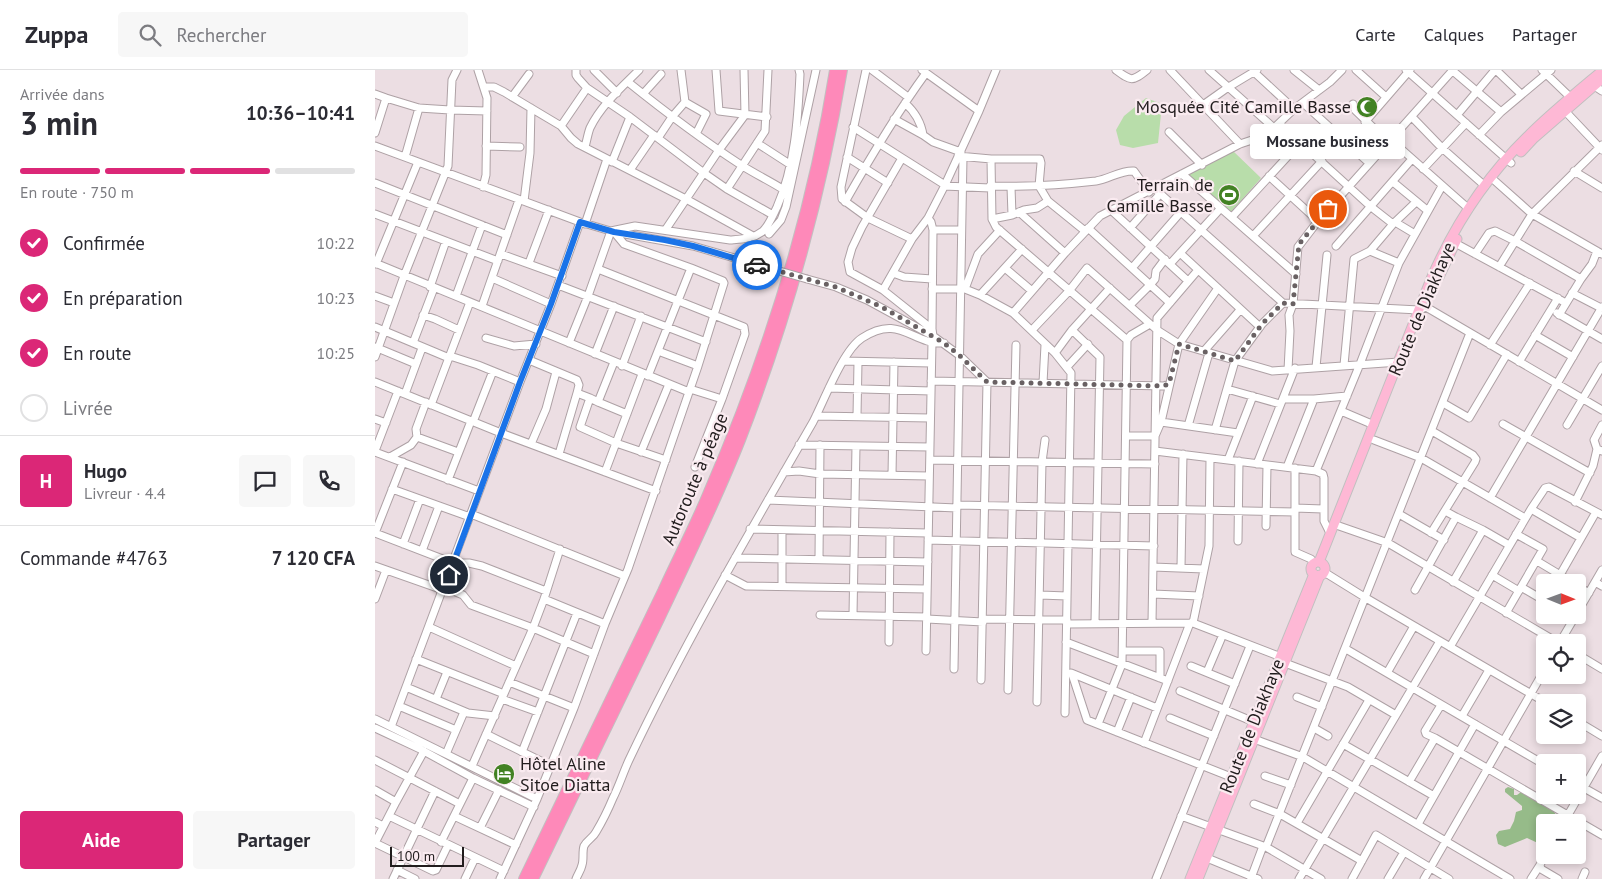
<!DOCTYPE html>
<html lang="fr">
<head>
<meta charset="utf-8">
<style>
	:root { --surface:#fff; --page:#f7f7f7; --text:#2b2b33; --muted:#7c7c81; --line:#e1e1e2; --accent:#db2777 }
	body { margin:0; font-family:"PT Sans",sans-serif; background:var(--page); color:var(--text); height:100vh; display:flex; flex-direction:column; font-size:19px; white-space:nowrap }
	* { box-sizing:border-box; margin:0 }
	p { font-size:16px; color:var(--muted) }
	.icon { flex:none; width:28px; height:28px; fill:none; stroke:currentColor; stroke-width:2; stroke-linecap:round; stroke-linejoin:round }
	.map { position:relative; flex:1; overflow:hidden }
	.panel { display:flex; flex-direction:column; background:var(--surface); width:375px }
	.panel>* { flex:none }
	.needle { width:32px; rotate:91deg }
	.fabs { position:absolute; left:1161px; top:504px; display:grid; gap:10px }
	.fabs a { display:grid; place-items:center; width:50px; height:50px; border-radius:5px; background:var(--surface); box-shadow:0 2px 8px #0003; font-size:25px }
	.scale { position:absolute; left:15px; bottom:12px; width:74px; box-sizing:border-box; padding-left:5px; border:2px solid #221d1e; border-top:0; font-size:14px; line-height:18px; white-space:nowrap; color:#221d1e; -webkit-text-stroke:4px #faebf0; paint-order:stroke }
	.pin { position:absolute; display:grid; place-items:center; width:42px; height:42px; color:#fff; margin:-21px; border:2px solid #fff; border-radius:50%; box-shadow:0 1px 5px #0007 }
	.courier { position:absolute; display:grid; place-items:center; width:50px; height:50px; margin:-25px; border:4px solid #1a73e8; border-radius:50%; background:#fff; color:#222; box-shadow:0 1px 6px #0007 }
	.bubble { position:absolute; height:35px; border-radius:5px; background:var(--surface); box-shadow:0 2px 8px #0003; font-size:16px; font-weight:700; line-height:35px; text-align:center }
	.headline em { font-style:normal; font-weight:700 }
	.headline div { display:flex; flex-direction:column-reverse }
	.headline { display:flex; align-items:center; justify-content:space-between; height:85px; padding:0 20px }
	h1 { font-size:32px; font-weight:700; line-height:38px }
	.bar { display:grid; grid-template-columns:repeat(4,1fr); gap:8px 5px; align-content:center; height:60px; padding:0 20px }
	.bar i { height:6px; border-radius:4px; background:var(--line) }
	.bar .on { background:var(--accent) }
	.bar p { grid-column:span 4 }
	.line { display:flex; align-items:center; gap:12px; padding:0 20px; border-top:1px solid var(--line) }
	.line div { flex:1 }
	.round { display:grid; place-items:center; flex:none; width:52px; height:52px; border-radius:5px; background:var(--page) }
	ol { padding:0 20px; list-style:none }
	li { display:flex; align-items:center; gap:15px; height:55px }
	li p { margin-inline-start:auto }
	li .icon { padding:5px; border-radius:50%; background:var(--accent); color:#fff; stroke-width:4 }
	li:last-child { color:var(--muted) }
	li i { width:28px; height:28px; border:2px solid var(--line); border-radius:50% }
	.cta { display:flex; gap:10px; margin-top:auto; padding:10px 20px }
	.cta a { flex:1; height:58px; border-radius:5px; background:var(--accent); color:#fff; font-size:20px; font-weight:700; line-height:58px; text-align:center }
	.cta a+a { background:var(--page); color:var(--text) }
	header { display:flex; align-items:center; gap:30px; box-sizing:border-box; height:70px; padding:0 25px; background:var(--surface); border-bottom:1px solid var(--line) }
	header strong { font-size:24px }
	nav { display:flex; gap:28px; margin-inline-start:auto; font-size:18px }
	.search { width:350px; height:45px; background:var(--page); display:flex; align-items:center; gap:12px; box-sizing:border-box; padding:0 18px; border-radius:5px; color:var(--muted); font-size:19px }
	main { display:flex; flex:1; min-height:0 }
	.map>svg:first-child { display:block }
	.green { fill:#b8ddaa }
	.water { fill:#96bb89 }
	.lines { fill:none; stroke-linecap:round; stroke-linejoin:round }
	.minor-casing { stroke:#aea1a5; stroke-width:9 }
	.major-casing { stroke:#c1c0c0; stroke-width:11 }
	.highway-casing { stroke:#c1c0c0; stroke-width:12 }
	.minor { stroke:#fff; stroke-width:7 }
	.major { stroke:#feb8d5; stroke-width:9 }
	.highway { stroke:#fe89b9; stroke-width:10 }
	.minor-bridge-casing { stroke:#aea1a5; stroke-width:9; stroke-linecap:butt }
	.minor-bridge { stroke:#fff; stroke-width:7 }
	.done { stroke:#696163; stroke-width:5; stroke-dasharray:0 9 }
	.route { stroke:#1a73e8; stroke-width:6 }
	.labels { text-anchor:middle; stroke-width:4.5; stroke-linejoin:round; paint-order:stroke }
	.poi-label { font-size:18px; fill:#221d1e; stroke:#faebf0; text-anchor:end }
	.street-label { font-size:18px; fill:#221d1e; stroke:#faebf0 }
</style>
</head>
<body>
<header>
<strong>Zuppa</strong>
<div class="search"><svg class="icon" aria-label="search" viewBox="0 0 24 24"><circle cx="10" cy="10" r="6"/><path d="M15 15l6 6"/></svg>Rechercher</div>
<nav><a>Carte</a><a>Calques</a><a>Partager</a></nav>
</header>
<main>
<section class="panel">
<div class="headline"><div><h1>3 min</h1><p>Arrivée dans</p></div><em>10:36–10:41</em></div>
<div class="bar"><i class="on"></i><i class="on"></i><i class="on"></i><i></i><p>En route · 750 m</p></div>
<ol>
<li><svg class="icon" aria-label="check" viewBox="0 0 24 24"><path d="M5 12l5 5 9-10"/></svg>Confirmée<p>10:22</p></li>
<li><svg class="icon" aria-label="check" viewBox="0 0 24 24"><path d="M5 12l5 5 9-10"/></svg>En préparation<p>10:23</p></li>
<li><svg class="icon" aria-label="check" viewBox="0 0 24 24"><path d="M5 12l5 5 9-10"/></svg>En route<p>10:25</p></li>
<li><i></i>Livrée</li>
</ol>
<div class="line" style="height:90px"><b class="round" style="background:var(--accent);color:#fff">H</b><div><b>Hugo</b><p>Livreur · 4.4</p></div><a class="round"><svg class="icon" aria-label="chat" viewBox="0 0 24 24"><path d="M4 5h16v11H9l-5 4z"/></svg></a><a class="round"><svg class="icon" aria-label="phone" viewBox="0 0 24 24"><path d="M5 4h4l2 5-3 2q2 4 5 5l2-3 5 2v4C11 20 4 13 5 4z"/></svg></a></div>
<div class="line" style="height:65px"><div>Commande #4763</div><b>7 120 CFA</b></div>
<div class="cta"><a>Aide</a><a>Partager</a></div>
</section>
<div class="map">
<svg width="1227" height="809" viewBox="0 0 1227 809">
	<rect width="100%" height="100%" fill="#ecdee3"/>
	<!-- green -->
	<path class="green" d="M771,28L787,34L783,73L758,78L745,75L741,60L749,46Z
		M858,81L886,108L855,143L812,103Z"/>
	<!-- water -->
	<path class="water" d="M1133,717L1139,719V725H1142L1146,722L1165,731L1168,735L1178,740L1181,745L1179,752H1170V771L1165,774L1152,768L1130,777L1123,774L1121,765L1124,761L1135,759L1139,751L1141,742L1147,740V736L1130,722V719Z"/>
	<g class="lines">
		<!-- minor casing -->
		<g class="minor-casing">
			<path id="minor" d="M103,0L112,28L111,105L108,117
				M201,0V5L203,8L212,18L255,47L329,103L352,119L398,145
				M219,0L242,23
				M341,0L344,41L392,47
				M491,0L466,117L467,129L493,148L537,169
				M497,0L533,27
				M547,0L604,41
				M741,0C756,11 757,12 772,0
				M795,0L865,74
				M834,0L899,58
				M919,0L944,20
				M981,0L1011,27
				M1031,0L1136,93
				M1121,0L1146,24
				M1167,0L1195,27
				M1078,1L1126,42
				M879,2L919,39
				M253,12C289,41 326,69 366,95C380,104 395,111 409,120
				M1215,13L1227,21
				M109,17H119L129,22L186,56
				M212,18L186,56L196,68L203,74L311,129L378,166
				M0,24L11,28
				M268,24L286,4
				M137,27L154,4
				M310,32L331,44L321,64
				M530,33C540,42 546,51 548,65L558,72L586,82
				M928,33L994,93
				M978,34L980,40L1013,72
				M828,35L852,18L882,0
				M1190,41L1227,80
				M1082,45L1120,0
				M1037,47L1067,78L1110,116
				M519,49L548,65
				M990,52L1035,0
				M905,54L995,136L1018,154
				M478,57L570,115
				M794,62L827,95
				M0,63L11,28L44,38L75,40L112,41
				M1104,65L1126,42L1176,0
				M283,68L297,47L310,32L306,0
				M1016,70L1094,139
				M382,73L416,95
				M0,76L205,152L239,162L318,176L401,200
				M111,76L145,77
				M210,77C212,70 213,63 215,58C226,35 247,17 264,0
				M583,86L616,89H665L666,93L664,116L673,131L662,138L649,140L637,145L617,149
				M30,87L44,38
				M472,87L513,113
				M616,89L617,149L621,157L752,270
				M237,92L255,47
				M1048,99L1091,53
				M255,100L279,65
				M1199,101L1227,118
				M807,104L921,204
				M894,106L943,151
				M1120,111L1157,144L1227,184
				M1018,112L1053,141
				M0,113L132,165
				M569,116L615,118
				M615,116C651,117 686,115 721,111C734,109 746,100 759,101L774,122
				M636,117L637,145
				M352,119L390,61L393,0
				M780,119L908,233L1044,240L1051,237L1227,340
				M149,131L155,83L156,38
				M673,131L710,161
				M470,132C495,88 521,44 551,3
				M736,140L813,211
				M644,142L690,183
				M0,144L123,191
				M857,147L925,73
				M553,148L556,152L558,160L557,259
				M1020,152L1040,164
				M210,154L232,89
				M713,158L795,233
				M755,158L785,124
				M291,159L344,80L370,45L369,0
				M558,160H586
				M394,164L406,150L411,137L441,0
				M878,166L947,91
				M1080,173L1191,233
				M961,176L1037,89
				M995,181L1024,193
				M805,183L885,257
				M126,184L187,206
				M1100,184L1114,163L1120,161L1140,171L1206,209
				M0,193L314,322
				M154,193L174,140
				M1,194L43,92
				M795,194L846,138
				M1124,197L1157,144L1227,75
				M630,198L657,221
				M757,198L805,143
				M223,199L369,257L370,264L347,329L320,397
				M518,203L529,207L557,209
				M117,208L176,234
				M432,209L461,217L492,230L558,266L584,285L612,312L606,610
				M183,215L331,272
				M55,217L71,171
				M557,219H590L605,225L638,243L680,283L696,303L690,643
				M590,219L603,184L625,160
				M508,220L475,202L473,192L477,178L487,157L527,88
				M1197,223L1226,238
				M605,225L647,179
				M0,226L19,233
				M81,226L107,155
				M755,235L775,215L780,209L781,201L790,189
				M107,236L144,130
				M638,243L690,183L725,146L865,74L883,68L899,58L919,39L955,12L967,0
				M1182,243L1227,269
				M48,245L60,249L84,260
				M1184,245L1206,209L1217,194L1222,181
				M0,257L74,288
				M657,260L694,221L712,198L782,260L804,274L897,301L1024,292
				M697,260L725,287L720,553
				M1160,265L1198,287
				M558,266L557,259L508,220L537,169L553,148L570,115L604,41L621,0
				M111,268L139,276L161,274
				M38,273L59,218
				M194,273L213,226L236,161L260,156L355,170C367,169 378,169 388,161C394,155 398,145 402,137C420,96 423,49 425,4L424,0
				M1115,275L1155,213
				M0,277L41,294
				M283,281L323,296
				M829,281L865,240
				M680,283L697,260L735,218
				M220,284L239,236
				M75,286L103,295L145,312
				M0,287L29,206L73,96L77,10L82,0
				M154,290L202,310L204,315L202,323L215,328
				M469,291L556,293
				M239,292L223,332L252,344
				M1144,292L1183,228
				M969,295L979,189L995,181L1018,154L1041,132
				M247,296L266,246
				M692,297L713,274
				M941,297L952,185
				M913,300L915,261L914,245L918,234L923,177L943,151L1078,0
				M273,306L316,198
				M556,311L789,316L794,314
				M0,312L126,363L281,421
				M668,313L670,275
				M454,318L556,321
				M315,319L347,329
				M852,319L905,334
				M30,324L47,278
				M908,329H939L972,326
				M223,332L215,328L205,357L241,373L291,390
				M1068,333L1094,348L1132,284
				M56,335L95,232
				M966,341L999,355
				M441,346L555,348
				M482,346L483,292
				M0,349L11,353
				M98,352L118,301
				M786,352L863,363
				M1128,354L1215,403
				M1192,355L1227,296
				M1227,355L1219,370L1222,379L1227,381
				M813,356L834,283
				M840,360L860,291L887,254L908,233
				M751,366H780L786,352L804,274L843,218
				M42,367L83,382
				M999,370L1046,388L1150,448
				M156,374L171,339L181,302
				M424,375L555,377
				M0,381L23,321
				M780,381L941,401L948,404L949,408V451L955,463
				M0,382L104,421
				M266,382L294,314
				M184,384L202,323
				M15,387L36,375L42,367L41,359L51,332
				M555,390L780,394
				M853,390L878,326
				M882,394L920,298
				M912,397L939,329
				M920,398V482L936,489L939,494
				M941,401L985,294L1024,193L1067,116
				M230,402L267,304
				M409,402L424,401L445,404L554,406
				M517,405L519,292
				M73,410L96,351
				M17,419L95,447
				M1115,428L1227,237
				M393,430L582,438
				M1200,432L1218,396L1222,379
				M582,435L920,442
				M920,438L948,439
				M1156,439L1206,468
				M96,444L250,506
				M1024,444L1069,470
				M1081,447L1108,460L1134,475
				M891,456L892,395
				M964,456L1013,473L1182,572
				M375,459L553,463
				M0,463L78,493H94L107,496L171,521
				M0,463L28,392
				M1056,463L1100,392L1101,389L1098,385L1057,361
				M553,470L779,476
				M863,471L864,391
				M28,474L45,429
				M47,481L64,436
				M360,488L553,492
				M444,489L445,375
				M1162,491L1197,512
				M0,496L68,520
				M778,497L829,499
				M806,498L808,384
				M949,502L991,528L1170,632
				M350,505L371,516L552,519
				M1117,505L1144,521
				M1185,505L1221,442
				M1078,512L1108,460
				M1220,512L1227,516
				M407,516V460
				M1202,516L1214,523
				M69,517L88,525L96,535L158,558L219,584
				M1146,517L1170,531
				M1040,520L1081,447L1070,441
				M778,524L824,526
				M665,525L692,526
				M0,529L11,500
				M169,529L230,554
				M1131,543L1168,479L1141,464
				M1202,543L1227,500
				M445,545L552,547
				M478,545L481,376
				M552,549L608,552
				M608,549L692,550
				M777,553L782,248L823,200
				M818,553L834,476L835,388
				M692,554L818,553L906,587
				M54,557L141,596
				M514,572L515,462
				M691,572L793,611
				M1185,572L1201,545
				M1075,577L1156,439L1170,418L1174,417L1227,445
				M971,579L1170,695
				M551,581L557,272
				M748,581H785V608
				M1202,584L1227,599
				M41,589L129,624
				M910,593L973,617L1021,645
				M816,596L860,614
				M579,599L588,87
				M832,602L846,569
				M696,603L782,638
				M1012,603L1039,556
				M697,604L712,650L856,707
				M134,612L199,638
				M31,617L93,643L120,646
				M633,620L641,275
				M805,621L879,652
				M922,627L947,637
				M61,629L72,602
				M127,629L163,642
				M662,632L667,392L670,370
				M24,636L81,660
				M1087,646L1114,600
				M795,648L839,666
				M0,649L162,729
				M1202,651L1227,666
				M723,654L747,594L752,270L756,265L775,254
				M16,657L145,312L176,234L205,152
				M0,658L45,679L98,708L159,737
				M939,658L953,666
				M742,662L756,627
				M111,664L176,696
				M1060,668L1227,765
				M879,669L928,687L1135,809
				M769,673L815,553
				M968,674L1059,726
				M147,682L202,543
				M71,684L89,642
				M0,690L85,734
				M97,696L158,558L169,529L185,479
				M890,706L916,715
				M1034,712L1060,668L1051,664L1050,661L1066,635
				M1202,714L1227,728
				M0,720L21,732
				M879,734L905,744L987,791
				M14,746L129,801
				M79,746L141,775
				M806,746L891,777L946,809
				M0,752L8,756
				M1189,752L1227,686
				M922,753L994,630
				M1043,754L1100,654
				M105,758L124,720
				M66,772L98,708
				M0,773L21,732L49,681
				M0,773L58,801L61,800L73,775
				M891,777L1095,263
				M1170,785L1165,795L1166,799L1183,809
				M832,788L883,809
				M22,800L40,809
				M876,808L888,776
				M18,809L60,721
				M90,809L100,788
				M125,809L162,729L199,638L230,554L253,499L323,296L349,213L348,211L316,198L249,174L239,162
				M201,809C203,804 206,800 207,795C209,789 207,782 209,776C212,770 218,768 221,762C227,752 233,740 238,728C244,716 248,703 254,690C309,574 374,463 438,352C449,331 468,280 487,268C525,243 537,275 569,273
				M781,809L875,576
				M924,809L1065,571
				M977,809L1001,765L1074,809
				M1013,809L1029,782
				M1049,809L1170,599
				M1156,809L1165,795
				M1207,809L1210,802"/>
		</g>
		<!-- major casing -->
		<g class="major-casing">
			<path id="major" d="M1146,82L1159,68L1227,9
				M1064,207L1082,169
				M944,492L1056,209C1079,156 1111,107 1152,67C1176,43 1202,22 1227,1
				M936 499a7 7 0 1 1 14 0a7 7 0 1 1-14 0Z
				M815,809L939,504
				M823,809L945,505"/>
		</g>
		<!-- highway casing -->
		<g class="highway-casing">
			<path id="highway" d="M149,809C195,713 242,618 288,521C303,488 320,456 334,422C392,288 437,145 460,0
				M158,809C200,722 242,636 284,549C312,490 341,431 365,370C411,251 446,126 467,0"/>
		</g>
		<!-- minor -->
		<use href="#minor" class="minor"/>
		<!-- major -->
		<use href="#major" class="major"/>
		<!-- highway -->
		<use href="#highway" class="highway"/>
		<!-- minor-bridge casing -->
		<g class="minor-bridge-casing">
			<path id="minor-bridge" d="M401,200L432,209"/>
		</g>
		<!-- minor-bridge -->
		<use href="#minor-bridge" class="minor-bridge"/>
	</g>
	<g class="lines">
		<!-- done -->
		<path class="done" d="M382,195L461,217L507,237L569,273L584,285L612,312L788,316L794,314L804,274L860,291L887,254L908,233L918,234L924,174L953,139"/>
		<!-- route -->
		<path class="route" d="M74,505L145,312L176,234L205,152L239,162L290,170L318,176L382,195"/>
	</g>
	<!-- icons -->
	<defs>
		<g id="mosque-disc" transform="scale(1.125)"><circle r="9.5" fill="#428223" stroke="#faebf0"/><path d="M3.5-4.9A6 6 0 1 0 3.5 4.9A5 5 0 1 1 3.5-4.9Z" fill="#fff"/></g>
		<g id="stadium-disc" transform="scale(1.125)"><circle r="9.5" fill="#428223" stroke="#faebf0"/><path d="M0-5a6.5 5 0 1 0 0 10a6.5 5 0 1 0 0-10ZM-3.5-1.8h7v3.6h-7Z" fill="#fff"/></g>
		<g id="hotel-disc" transform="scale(1.125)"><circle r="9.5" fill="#428223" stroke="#faebf0"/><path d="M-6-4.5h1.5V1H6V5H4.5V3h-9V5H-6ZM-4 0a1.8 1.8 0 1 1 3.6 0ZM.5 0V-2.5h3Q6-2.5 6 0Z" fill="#fff"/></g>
	</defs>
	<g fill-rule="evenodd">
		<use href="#mosque-disc" x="992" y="37"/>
		<use href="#stadium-disc" x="854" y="125"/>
		<use href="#hotel-disc" x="129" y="704"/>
	</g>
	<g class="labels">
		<!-- poi labels -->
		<g class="poi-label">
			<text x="976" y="43">Mosquée Cité Camille Basse</text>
			<text x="838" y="121">Terrain de<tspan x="838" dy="21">Camille Basse</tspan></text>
			<text x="145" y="700" text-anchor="start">Hôtel Aline<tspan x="145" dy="21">Sitoe Diatta</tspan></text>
		</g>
		<!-- street labels -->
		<g class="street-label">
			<text transform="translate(1047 239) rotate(-67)" y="6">Route de Diakhaye</text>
			<text transform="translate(320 409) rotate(-67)" y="6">Autoroute à péage</text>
			<text transform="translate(877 656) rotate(-68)" y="6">Route de Diakhaye</text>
		</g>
	</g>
</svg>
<div class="fabs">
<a><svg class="needle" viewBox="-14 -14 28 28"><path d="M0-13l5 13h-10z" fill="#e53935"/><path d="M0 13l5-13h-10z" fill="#7c7c81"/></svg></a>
<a><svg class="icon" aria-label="locate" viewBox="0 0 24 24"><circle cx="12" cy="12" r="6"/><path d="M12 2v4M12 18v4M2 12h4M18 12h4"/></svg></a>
<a><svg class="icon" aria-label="layers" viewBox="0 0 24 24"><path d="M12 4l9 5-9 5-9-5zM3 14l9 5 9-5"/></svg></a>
<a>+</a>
<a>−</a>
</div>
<div class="scale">100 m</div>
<div class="pin" style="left:953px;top:139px;background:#ea580c"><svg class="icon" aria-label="bag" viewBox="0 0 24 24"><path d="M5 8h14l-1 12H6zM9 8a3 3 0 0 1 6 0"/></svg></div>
<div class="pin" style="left:74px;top:505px;background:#1f2937"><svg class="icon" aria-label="home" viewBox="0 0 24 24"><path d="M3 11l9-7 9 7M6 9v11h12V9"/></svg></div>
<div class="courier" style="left:382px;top:195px"><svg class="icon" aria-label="car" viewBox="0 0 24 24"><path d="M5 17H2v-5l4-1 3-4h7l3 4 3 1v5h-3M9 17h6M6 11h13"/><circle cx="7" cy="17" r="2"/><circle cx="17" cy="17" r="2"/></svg></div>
<div class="bubble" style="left:875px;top:54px;width:155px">Mossane business</div>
</div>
</main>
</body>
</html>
